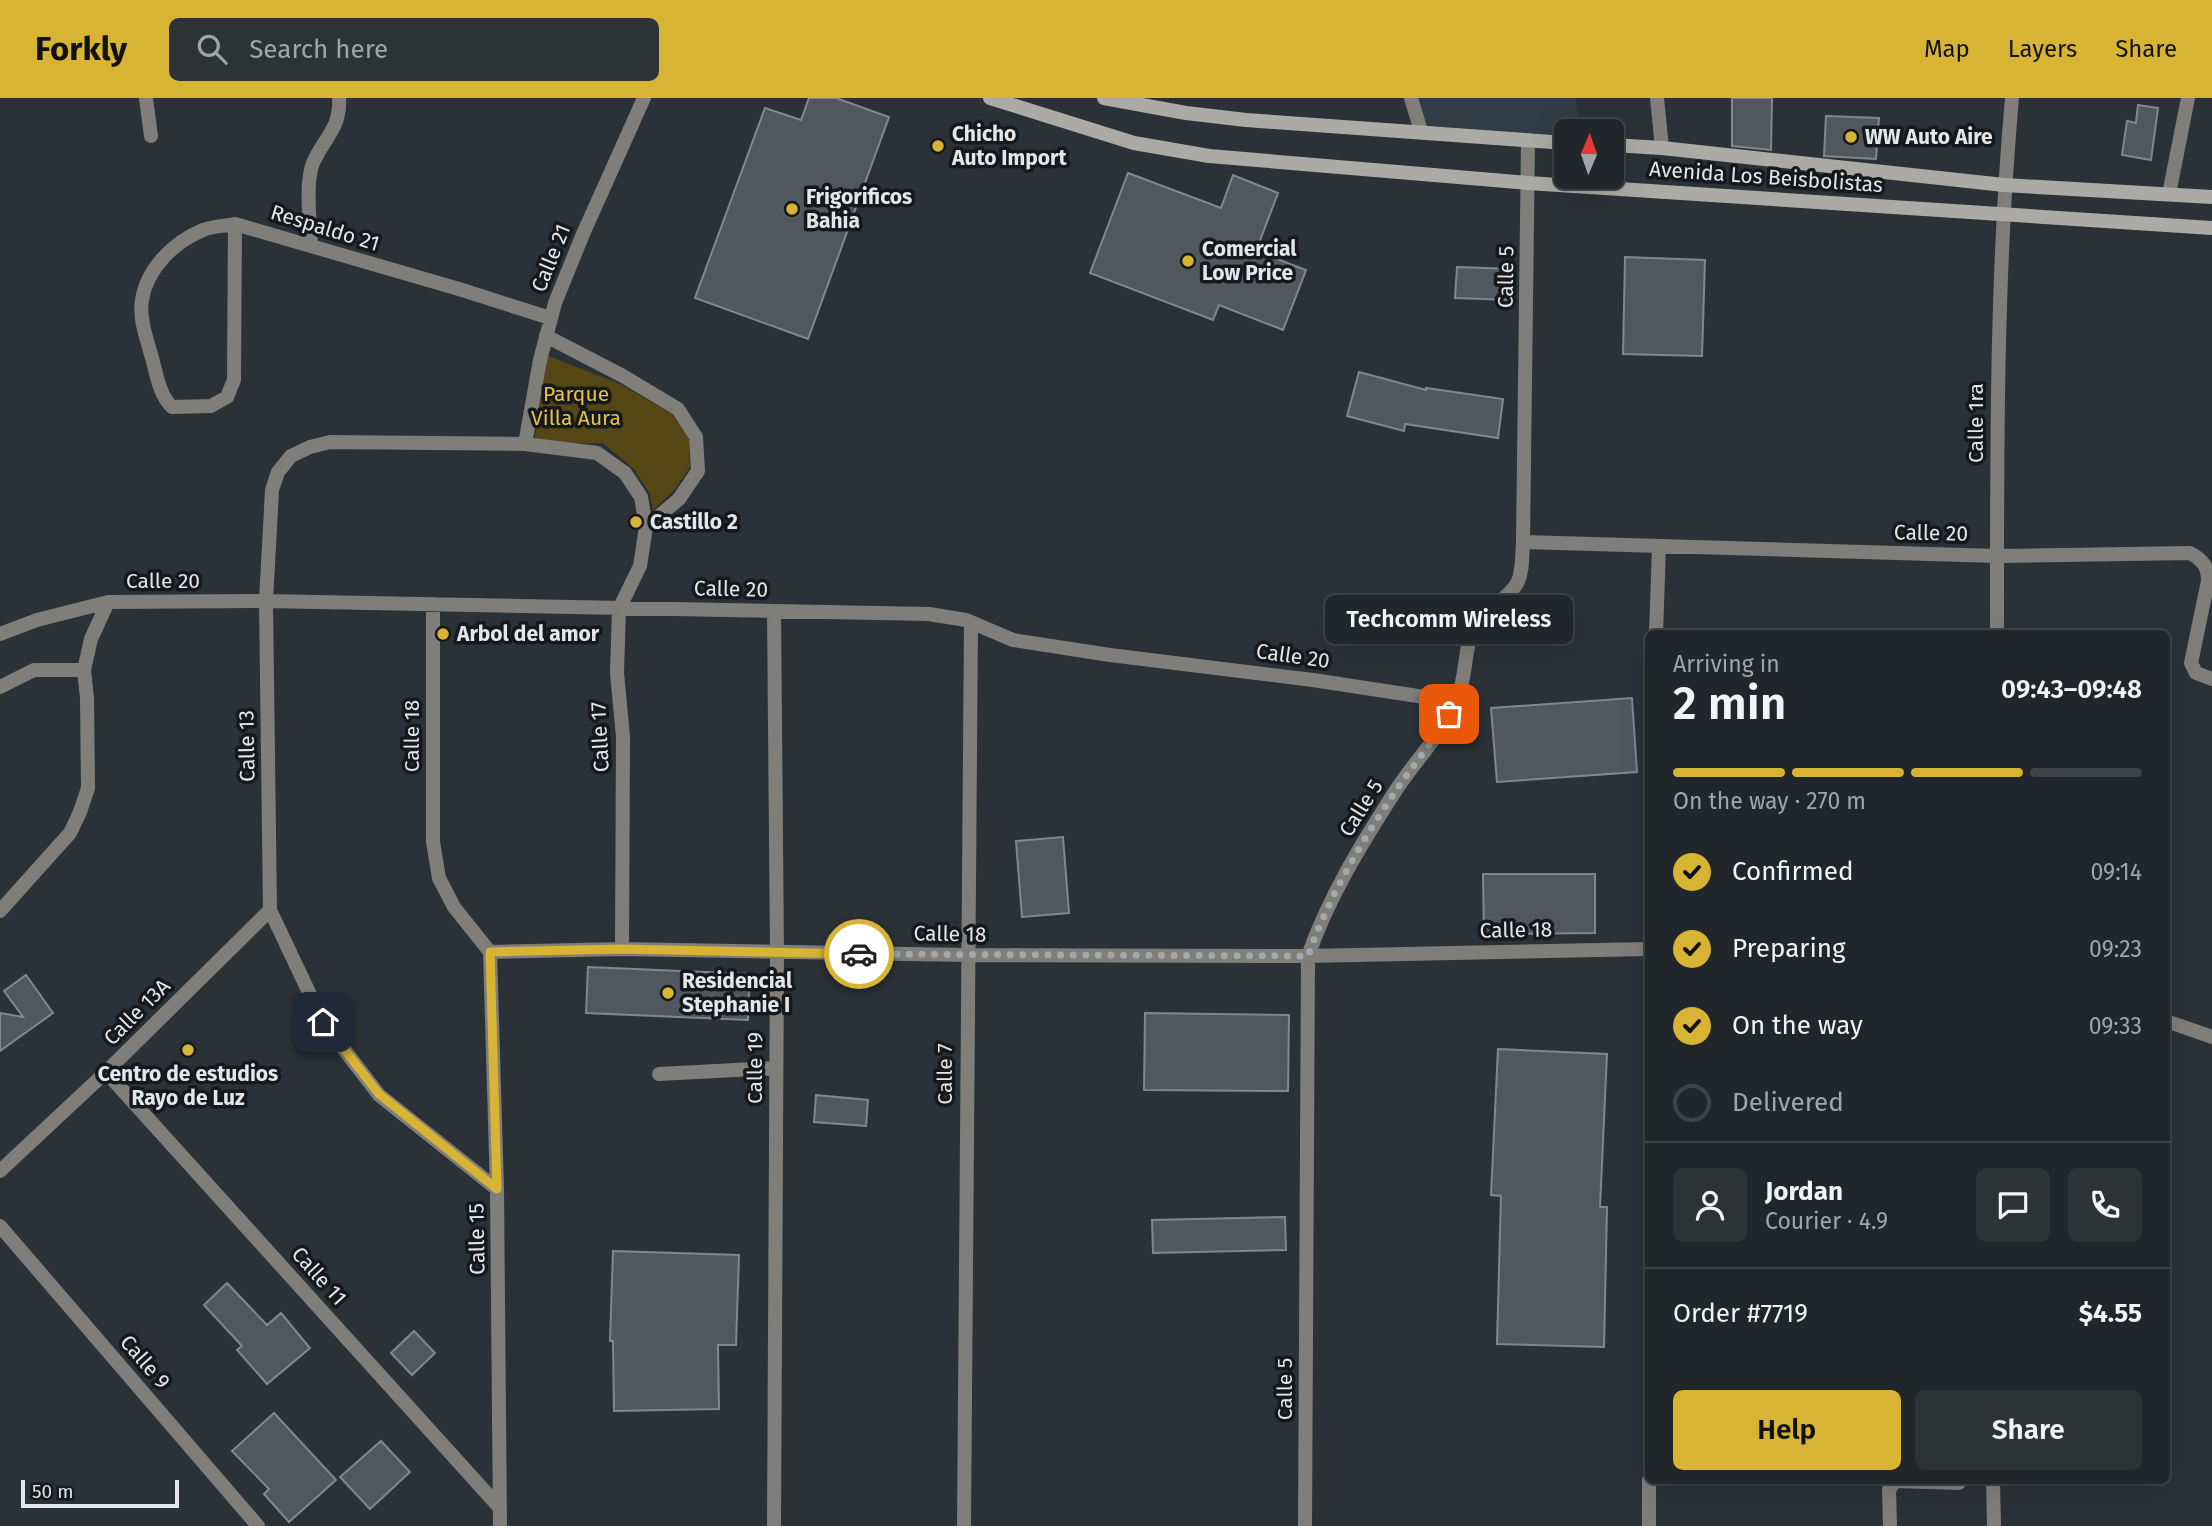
<!DOCTYPE html>
<html lang="en">
<head>
<meta charset="utf-8">
<style>
	:root { --surface:#202629; --page:#2d3235; --text:#f1f3f6; --muted:#a2a5a8; --line:#3d4346; --accent:#d7b434 }
	body { margin:0; font-family:"Fira Sans",sans-serif; background:var(--page); color:var(--text); height:100vh; display:flex; flex-direction:column; font-size:26px; white-space:nowrap }
	* { box-sizing:border-box; margin:0 }
	p { font-size:23px; color:var(--muted) }
	.icon { flex:none; width:38px; height:38px; fill:none; stroke:currentColor; stroke-width:2; stroke-linecap:round; stroke-linejoin:round }
	.map { position:relative; flex:1; overflow:hidden }
	.drawer { position:absolute; left:1645px; top:532px; width:525px; height:854px; display:flex; flex-direction:column; background:var(--surface); border-radius:10px; box-shadow:0 7px 28px #0002,0 0 0 2px var(--line) }
	.drawer>* { flex:none }
	.needle { width:46px; rotate:2deg }
	.buttons { position:absolute; left:1554px; top:21px; display:grid; gap:14px }
	.buttons a { display:grid; place-items:center; width:70px; height:70px; border-radius:10px; background:var(--surface); box-shadow:0 7px 28px #0002,0 0 0 2px var(--line); font-size:35px }
	.scale { position:absolute; left:21px; bottom:18px; width:158px; box-sizing:border-box; padding-left:7px; border:4px solid #e3e7ea; border-top:0; font-size:19px; line-height:24px; white-space:nowrap; color:#e3e7ea; -webkit-text-stroke:5px #16191c; paint-order:stroke }
	.pin { position:absolute; display:grid; place-items:center; width:60px; height:60px; color:#fff; margin:-30px; border-radius:14px; box-shadow:0 4px 10px #0006 }
	.courier { position:absolute; display:grid; place-items:center; width:70px; height:70px; margin:-35px; border:5px solid #d7b434; border-radius:50%; background:#fff; color:#222; box-shadow:0 2px 9px #0007 }
	.bubble { position:absolute; height:49px; border-radius:10px; background:var(--surface); box-shadow:0 7px 28px #0002,0 0 0 2px var(--line); font-size:23px; font-weight:600; line-height:49px; text-align:center }
	.summary em { font-style:normal; font-weight:600 }
	.summary div { display:flex; flex-direction:column-reverse }
	.summary { display:flex; align-items:center; justify-content:space-between; height:119px; padding:0 28px }
	h1 { font-size:46px; font-weight:600; line-height:52px }
	.bar { display:grid; grid-template-columns:repeat(4,1fr); gap:10px 7px; align-content:center; height:84px; padding:0 28px }
	.bar i { height:9px; border-radius:5px; background:var(--line) }
	.bar .on { background:var(--accent) }
	.bar p { grid-column:span 4 }
	.line { display:flex; align-items:center; gap:18px; padding:0 28px; border-top:2px solid var(--line) }
	.line div { flex:1 }
	.round { display:grid; place-items:center; flex:none; width:74px; height:74px; border-radius:10px; background:var(--page) }
	ol { padding:0 28px; list-style:none }
	li { display:flex; align-items:center; gap:21px; height:77px }
	li p { margin-inline-start:auto }
	li .icon { padding:7px; border-radius:50%; background:var(--accent); color:#111; stroke-width:4 }
	li:last-child { color:var(--muted) }
	li i { width:38px; height:38px; border:4px solid var(--line); border-radius:50% }
	.button { display:flex; gap:14px; margin-top:auto; padding:14px 28px }
	.button a { flex:1; height:80px; border-radius:10px; background:var(--accent); color:#111; font-size:28px; font-weight:600; line-height:80px; text-align:center }
	.button a+a { background:var(--page); color:var(--text) }
	header { display:flex; align-items:center; gap:42px; box-sizing:border-box; height:98px; padding:0 35px; background:var(--accent); color:#111 }
	header strong { font-size:33px }
	nav { display:flex; gap:38px; margin-inline-start:auto; font-size:24px }
	.search { width:490px; height:63px; background:var(--page); display:flex; align-items:center; gap:18px; box-sizing:border-box; padding:0 24px; border-radius:10px; color:var(--muted); font-size:26px }
	.map>svg:first-child { display:block }
	.built { fill:#303c46 }
	.green { fill:#544615 }
	.building { fill:#50585d; stroke:#80888e; stroke-width:2 }
	.lines { fill:none; stroke-linecap:round; stroke-linejoin:round }
	.street { stroke:#7f7e7a; stroke-width:14 }
	.secondary { stroke:#acaaa4; stroke-width:14 }
	.done { stroke:#a3a8ab; stroke-width:7; stroke-dasharray:0 12.6 }
	.route { stroke:#d7b434; stroke-width:9 }
	.poi-dot { fill:#d7b434; stroke:#16191c; stroke-width:2.5 }
	.labels { text-anchor:middle; stroke-width:7; stroke-linejoin:round; paint-order:stroke }
	.poi-label { font-size:21px; font-weight:bold; fill:#e3e7ea; stroke:#16191c; text-anchor:start }
	.street-label { font-size:21px; fill:#e3e7ea; stroke:#16191c }
	.park-label { font-size:21px; fill:#e6c244; stroke:#16191c }
</style>
</head>
<body>
<header>
<strong>Forkly</strong>
<div class="search"><svg class="icon" aria-label="search" viewBox="0 0 24 24"><circle cx="10" cy="10" r="6"/><path d="M15 15l6 6"/></svg>Search here</div>
<nav><a>Map</a><a>Layers</a><a>Share</a></nav>
</header>
<div class="map">
<svg width="2212" height="1428" viewBox="0 0 2212 1428">
	<rect width="100%" height="100%" fill="#2b3237"/>
	<!-- built -->
	<path class="built" d="M1411,0H1575L1581,33H1566V45L1421,33Z"/>
	<!-- green -->
	<path class="green" d="M546,257L620,286L672,316L689,341L690,369L675,391L653,412L650,396L635,372L603,345L534,346Z"/>
	<!-- building -->
	<path class="building" d="M809,0H836L889,19L808,241L695,200L765,10L801,22Z
		M1732,0H1772L1771,52L1732,48Z
		M2138,7L2158,10L2151,62L2122,57L2127,23L2136,25Z
		M1826,18L1879,20L1876,61L1824,58Z
		M1128,75L1221,110L1233,77L1278,95L1256,153L1306,172L1283,232L1219,207L1213,222L1090,175Z
		M1625,159L1705,162L1702,258L1623,256Z
		M1457,169L1512,171L1511,202L1455,200Z
		M1359,274L1426,292V290L1503,301L1498,340L1405,326L1404,333L1347,318Z
		M1632,600L1637,674L1497,684L1491,610Z
		M1063,739L1069,815L1022,819L1016,743Z
		M1483,776H1595V835L1484,836Z
		M588,869L750,876L748,922L586,915Z
		M26,877L53,915L0,953V915L23,919L4,893Z
		M1145,915L1289,917L1288,993L1144,992Z
		M1498,951L1607,956L1600,1109H1607L1604,1249L1497,1246L1501,1098L1491,1097Z
		M816,997L868,1002L866,1028L814,1024Z
		M1285,1119L1286,1152L1153,1155L1152,1122Z
		M613,1153L739,1157L736,1247H718L719,1311L614,1313L613,1243H610Z
		M227,1185L267,1227L281,1215L310,1250L267,1286L237,1252L242,1248L204,1207Z
		M414,1233L435,1255L412,1277L391,1255Z
		M274,1315L336,1382L289,1424L264,1396L269,1391L232,1353Z
		M381,1343L410,1374L370,1411L340,1379Z"/>
	<g class="lines">
		<!-- street -->
		<path class="street" d="M146,0L151,38
			M1411,0L1421,33
			M1657,0L1662,50
			M2169,96L2188,0
			M235,126L234,282L227,299L211,308L172,309C159,296 157,278 152,260C147,241 139,222 142,202C147,170 174,144 203,132C213,128 225,128 235,126L459,191L550,220
			M311,147C310,125 305,85 313,65C324,40 341,30 339,0
			M546,238L623,278L678,311L696,339L698,373L679,401L646,429
			M525,346L540,262L555,205L583,136L644,0
			M1523,444L1998,458L2190,455C2203,462 2208,469 2208,483L2191,565L2196,575L2212,581
			M433,506V744L439,780L454,809L490,854
			M774,513L777,854L774,1428
			M0,536L37,522L108,504L266,503L929,516L966,522L1013,542L1110,557L1313,582L1457,604
			M1656,536L1659,449
			M1997,536C1997,357 1996,178 2012,0
			M0,589L34,572H84
			M0,813L70,735L80,714L88,690L87,600L84,572L91,541L108,504
			M490,854L622,851L967,857L1308,858L1648,851
			M490,854L497,1091L500,1428
			M2166,923L2212,939
			M106,974L500,1410
			M659,976L776,970
			M0,1073L106,974L270,812
			M497,1091L379,997L323,924L270,812L266,503L272,392L278,374L291,358L310,349L330,344L525,346L597,355L625,375L641,399L646,429L640,468L619,511L617,575L623,639L622,851
			M0,1128L258,1428
			M1993,1382L1994,1428
			M964,1428L971,524
			M1305,1428L1308,858C1329,798 1362,745 1396,692C1415,663 1442,636 1456,604C1467,581 1464,545 1475,526C1479,517 1486,513 1494,508C1524,486 1521,479 1523,444L1528,42
			M1649,1428V1382
			M1890,1428L1889,1392L1895,1383L1959,1385"/>
		<!-- secondary -->
		<path class="secondary" d="M990,0L1134,45L1209,58L1528,85L2212,130
			M1104,0L1186,15L1246,22L1566,45
			M1612,47L1662,50L2004,87L2212,99"/>
	</g>
	<g class="lines">
		<!-- done -->
		<path class="done" d="M859,856L1308,858C1329,798 1362,743 1397,691C1414,666 1434,642 1449,616"/>
		<!-- route -->
		<path class="route" d="M323,924L379,996L497,1091L490,854L622,851L859,856"/>
	</g>
	<!-- markers -->
	<g class="poi-dot">
		<circle cx="1851" cy="39" r="7"/>
		<circle cx="938" cy="48" r="7"/>
		<circle cx="792" cy="111" r="7"/>
		<circle cx="1188" cy="163" r="7"/>
		<circle cx="636" cy="424" r="7"/>
		<circle cx="443" cy="536" r="7"/>
		<circle cx="668" cy="895" r="7"/>
		<circle cx="188" cy="952" r="7"/>
	</g>
	<g class="labels">
		<!-- poi labels -->
		<g class="poi-label">
			<text x="952" y="43">Chicho<tspan x="952" dy="24">Auto Import</tspan></text>
			<text x="1865" y="46">WW Auto Aire</text>
			<text x="806" y="106">Frigorificos<tspan x="806" dy="24">Bahia</tspan></text>
			<text x="1202" y="158">Comercial<tspan x="1202" dy="24">Low Price</tspan></text>
			<text x="650" y="431">Castillo 2</text>
			<text x="457" y="543">Arbol del amor</text>
			<text x="682" y="890">Residencial<tspan x="682" dy="24">Stephanie I</tspan></text>
			<text x="188" y="983" text-anchor="middle">Centro de estudios<tspan x="188" dy="24">Rayo de Luz</tspan></text>
		</g>
		<!-- street labels -->
		<g class="street-label">
			<text transform="translate(1766 79) rotate(4)" y="7">Avenida Los Beisbolistas</text>
			<text transform="translate(325 130) rotate(17)" y="7">Respaldo 21</text>
			<text transform="translate(551 160) rotate(-68)" y="7">Calle 21</text>
			<text transform="translate(1506 179) rotate(-89)" y="7">Calle 5</text>
			<text transform="translate(1976 325) rotate(-90)" y="7">Calle 1ra</text>
			<text transform="translate(1931 435) rotate(1)" y="7">Calle 20</text>
			<text x="163" y="490">Calle 20</text>
			<text transform="translate(731 491) rotate(1)" y="7">Calle 20</text>
			<text transform="translate(1293 558) rotate(8)" y="7">Calle 20</text>
			<text transform="translate(412 638) rotate(-90)" y="7">Calle 18</text>
			<text transform="translate(600 639) rotate(-93)" y="7">Calle 17</text>
			<text transform="translate(247 648) rotate(-91)" y="7">Calle 13</text>
			<text transform="translate(1361 710) rotate(-58)" y="7">Calle 5</text>
			<text transform="translate(1516 832) rotate(-1)" y="7">Calle 18</text>
			<text transform="translate(950 836) rotate(1)" y="7">Calle 18</text>
			<text transform="translate(137 914) rotate(-45)" y="7">Calle 13A</text>
			<text transform="translate(755 970) rotate(-90)" y="7">Calle 19</text>
			<text transform="translate(945 976) rotate(-90)" y="7">Calle 7</text>
			<text transform="translate(477 1141) rotate(-91)" y="7">Calle 15</text>
			<text transform="translate(319 1178) rotate(48)" y="7">Calle 11</text>
			<text transform="translate(145 1264) rotate(49)" y="7">Calle 9</text>
			<text transform="translate(1285 1291) rotate(-90)" y="7">Calle 5</text>
		</g>
		<!-- park labels -->
		<g class="park-label">
			<text x="576" y="303">Parque<tspan x="576" dy="24">Villa Aura</tspan></text>
		</g>
	</g>
</svg>
<div class="buttons">
<a><svg class="needle" viewBox="-14 -14 28 28"><path d="M0-13l5 13h-10z" fill="#e53935"/><path d="M0 13l5-13h-10z" fill="#a2a5a8"/></svg></a>
</div>
<div class="scale">50 m</div>
<div class="pin" style="left:1449px;top:616px;background:#ea580c"><svg class="icon" aria-label="bag" viewBox="0 0 24 24"><path d="M5 8h14l-1 12H6zM9 8a3 3 0 0 1 6 0"/></svg></div>
<div class="pin" style="left:323px;top:924px;background:#1f2937"><svg class="icon" aria-label="home" viewBox="0 0 24 24"><path d="M3 11l9-7 9 7M6 9v11h12V9"/></svg></div>
<div class="courier" style="left:859px;top:856px"><svg class="icon" aria-label="car" viewBox="0 0 24 24"><path d="M5 17H2v-5l4-1 3-4h7l3 4 3 1v5h-3M9 17h6M6 11h13"/><circle cx="7" cy="17" r="2"/><circle cx="17" cy="17" r="2"/></svg></div>
<div class="bubble" style="left:1325px;top:497px;width:248px">Techcomm Wireless</div>
<section class="drawer">
<div class="summary"><div><h1>2 min</h1><p>Arriving in</p></div><em>09:43–09:48</em></div>
<div class="bar"><i class="on"></i><i class="on"></i><i class="on"></i><i></i><p>On the way · 270 m</p></div>
<ol>
<li><svg class="icon" aria-label="check" viewBox="0 0 24 24"><path d="M5 12l5 5 9-10"/></svg>Confirmed<p>09:14</p></li>
<li><svg class="icon" aria-label="check" viewBox="0 0 24 24"><path d="M5 12l5 5 9-10"/></svg>Preparing<p>09:23</p></li>
<li><svg class="icon" aria-label="check" viewBox="0 0 24 24"><path d="M5 12l5 5 9-10"/></svg>On the way<p>09:33</p></li>
<li><i></i>Delivered</li>
</ol>
<div class="line" style="height:126px"><a class="round"><svg class="icon" aria-label="person" viewBox="0 0 24 24"><circle cx="12" cy="8" r="4"/><path d="M4 21q1-7 8-7t8 7"/></svg></a><div><b>Jordan</b><p>Courier · 4.9</p></div><a class="round"><svg class="icon" aria-label="chat" viewBox="0 0 24 24"><path d="M4 5h16v11H9l-5 4z"/></svg></a><a class="round"><svg class="icon" aria-label="phone" viewBox="0 0 24 24"><path d="M5 4h4l2 5-3 2q2 4 5 5l2-3 5 2v4C11 20 4 13 5 4z"/></svg></a></div>
<div class="line" style="height:91px"><div>Order #7719</div><b>$4.55</b></div>
<div class="button"><a>Help</a><a>Share</a></div>
</section>
</div>
</body>
</html>
